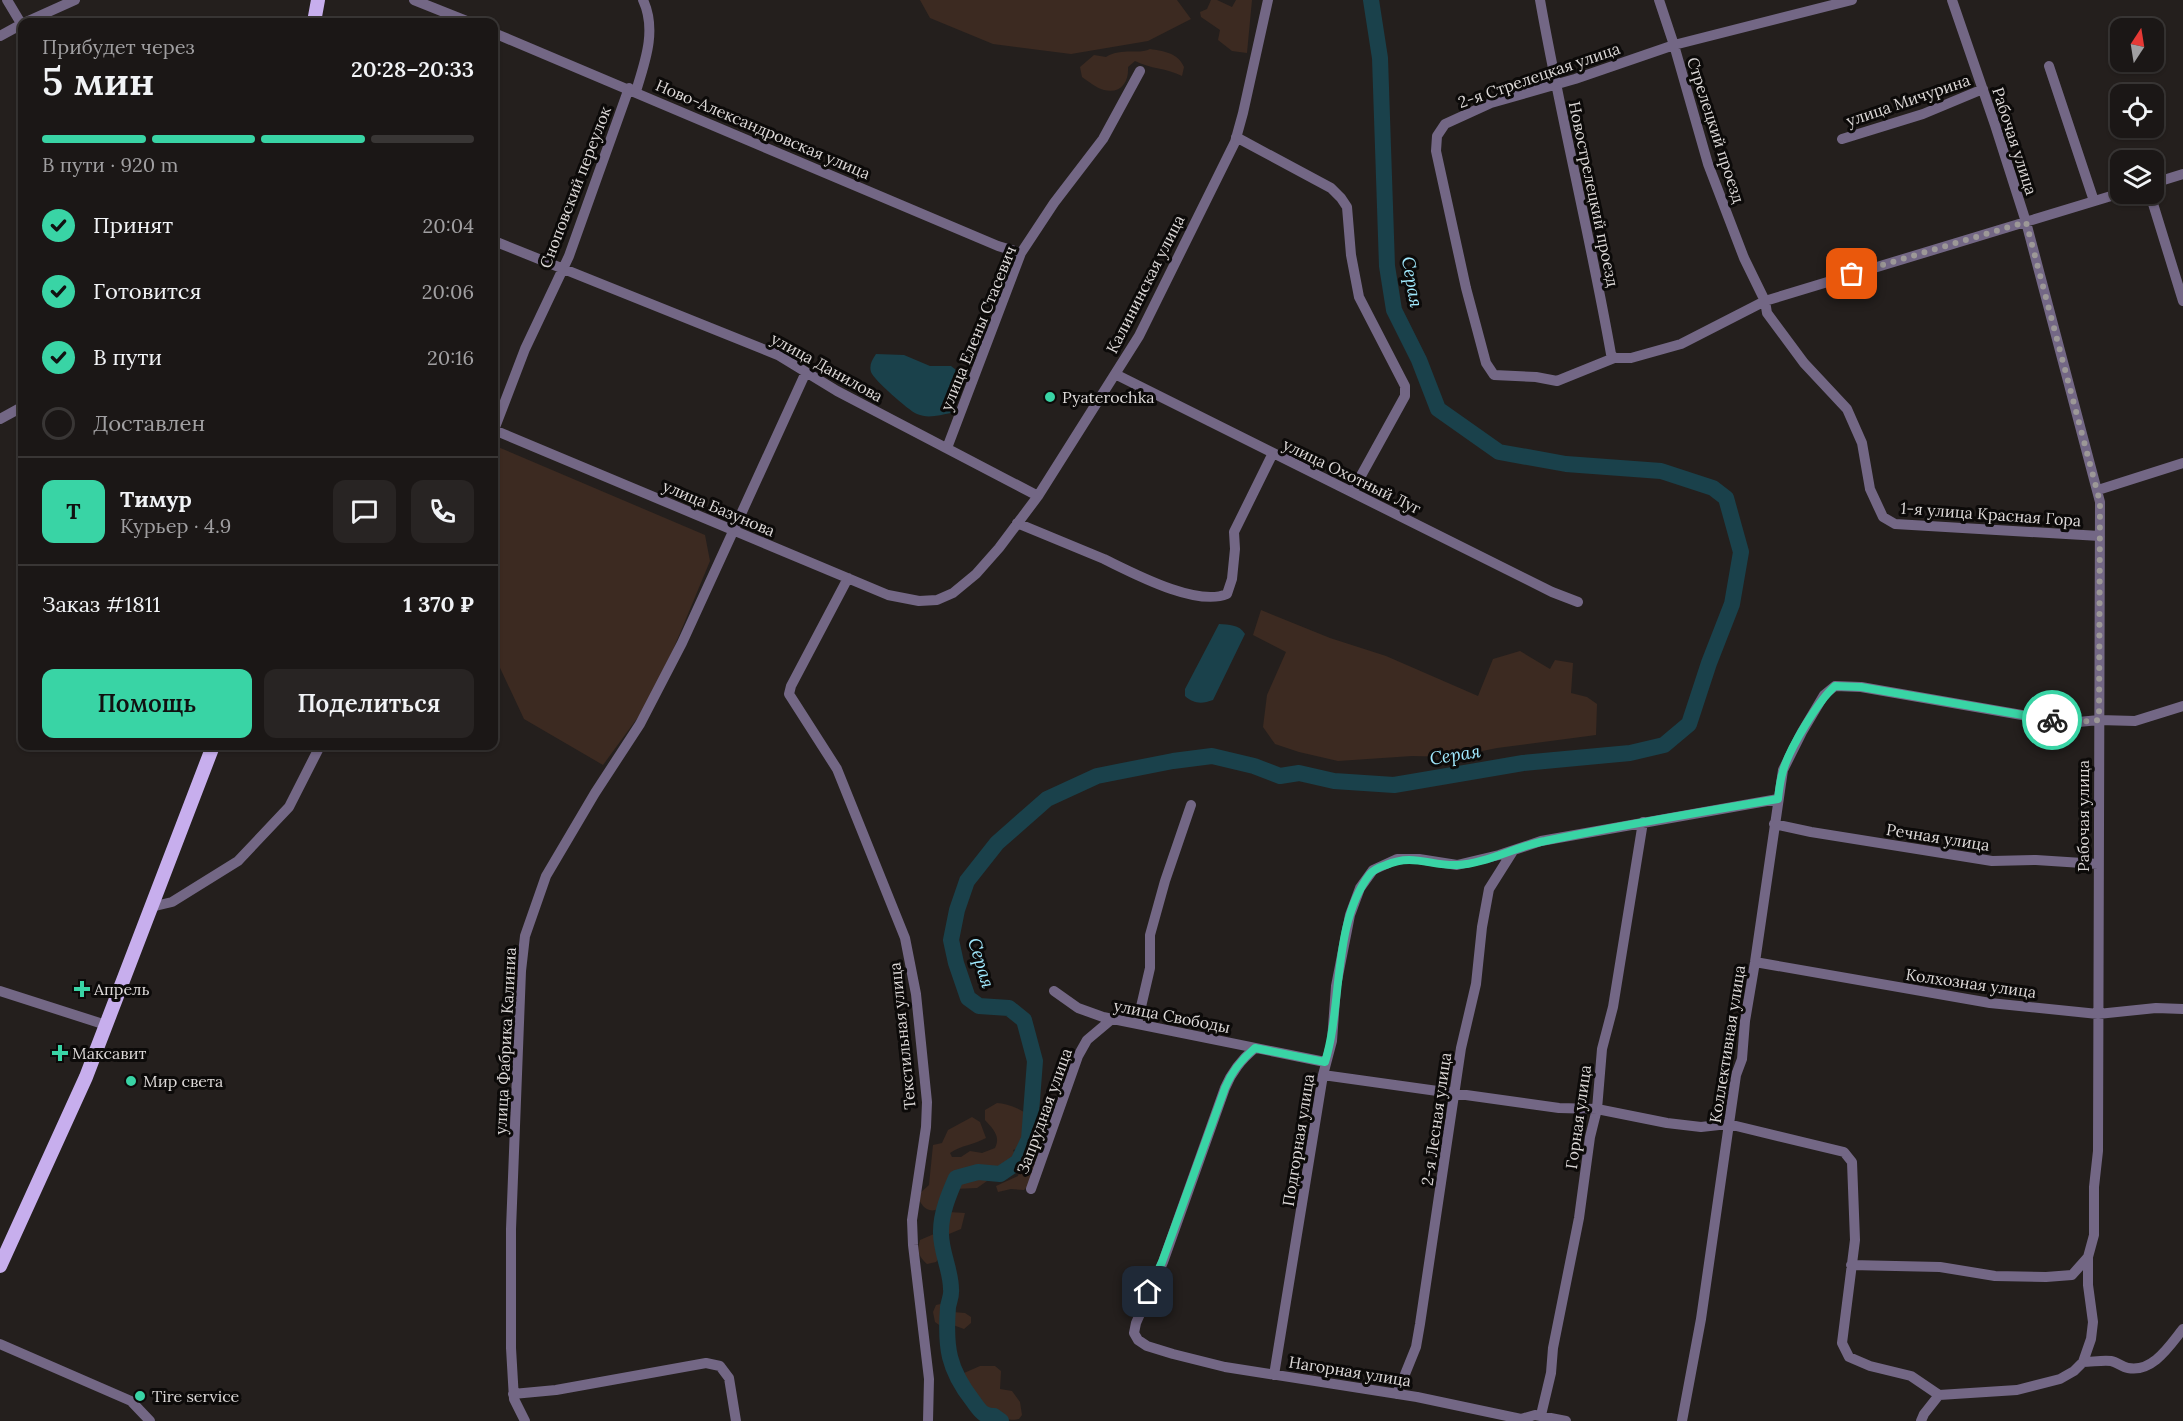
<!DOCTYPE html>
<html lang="ru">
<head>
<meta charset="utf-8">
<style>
	:root { --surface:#1b1716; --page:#282423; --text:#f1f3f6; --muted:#a09fa1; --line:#393635; --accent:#39d4a5 }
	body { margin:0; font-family:Lora,serif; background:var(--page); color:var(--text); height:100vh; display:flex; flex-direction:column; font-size:22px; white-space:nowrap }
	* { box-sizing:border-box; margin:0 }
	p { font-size:20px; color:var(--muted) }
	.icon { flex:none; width:33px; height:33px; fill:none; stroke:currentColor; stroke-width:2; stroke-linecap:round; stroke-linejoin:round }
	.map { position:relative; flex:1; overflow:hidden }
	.details { position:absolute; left:18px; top:18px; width:480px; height:732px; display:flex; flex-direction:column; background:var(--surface); border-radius:12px; box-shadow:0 2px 4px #0004,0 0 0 2px var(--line) }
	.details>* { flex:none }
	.needle { width:39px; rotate:12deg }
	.controls { position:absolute; left:2110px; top:18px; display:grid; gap:12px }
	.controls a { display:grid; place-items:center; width:54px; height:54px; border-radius:12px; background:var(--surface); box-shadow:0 2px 4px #0004,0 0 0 2px var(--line); font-size:30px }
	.pin { position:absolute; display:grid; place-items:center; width:51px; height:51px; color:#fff; margin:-26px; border-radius:12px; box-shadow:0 3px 9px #0006 }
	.courier { position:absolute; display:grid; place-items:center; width:60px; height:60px; margin:-30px; border:4px solid #39d4a5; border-radius:50%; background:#fff; color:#222; box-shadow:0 2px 8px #0007 }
	.head em { font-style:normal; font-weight:600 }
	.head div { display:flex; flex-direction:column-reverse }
	.head { display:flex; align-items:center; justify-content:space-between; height:102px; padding:0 24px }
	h1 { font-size:39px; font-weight:600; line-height:45px }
	.bar { display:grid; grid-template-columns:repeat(4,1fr); gap:9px 6px; align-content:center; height:72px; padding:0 24px }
	.bar i { height:8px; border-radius:4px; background:var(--line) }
	.bar .current { background:var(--accent) }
	.bar p { grid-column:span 4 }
	.line { display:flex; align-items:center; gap:15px; padding:0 24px; border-top:2px solid var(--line) }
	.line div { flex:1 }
	.round { display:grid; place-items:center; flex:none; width:63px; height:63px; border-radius:12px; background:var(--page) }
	ol { padding:0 24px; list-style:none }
	li { display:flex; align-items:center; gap:18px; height:66px }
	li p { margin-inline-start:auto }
	li .icon { padding:6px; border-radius:50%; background:var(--accent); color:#111; stroke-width:4 }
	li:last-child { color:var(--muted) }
	li i { width:33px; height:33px; border:3px solid var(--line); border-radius:50% }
	.primary-button { display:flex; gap:12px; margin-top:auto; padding:12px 24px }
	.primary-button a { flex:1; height:69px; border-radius:12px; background:var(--accent); color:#111; font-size:24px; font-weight:600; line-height:69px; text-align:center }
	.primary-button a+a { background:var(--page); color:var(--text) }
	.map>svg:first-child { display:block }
	.green { fill:#3c2a21 }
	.water { fill:#1a414b }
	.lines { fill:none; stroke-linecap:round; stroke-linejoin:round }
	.river { stroke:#1a414b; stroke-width:16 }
	.minor { stroke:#736785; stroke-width:10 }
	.major { stroke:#c7aeed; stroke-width:14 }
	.done { stroke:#9c9897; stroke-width:6; stroke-dasharray:0 10.8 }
	.route { stroke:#39d4a5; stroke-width:8 }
	.poi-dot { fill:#39d4a5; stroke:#0c0a09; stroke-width:2 }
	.labels { text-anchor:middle; stroke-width:6; stroke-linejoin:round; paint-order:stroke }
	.street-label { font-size:16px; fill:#ddd9d8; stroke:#0c0a09 }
	.poi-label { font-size:16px; fill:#ddd9d8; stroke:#0c0a09; text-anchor:start }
	.water-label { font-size:18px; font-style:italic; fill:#a1eaff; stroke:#0c0a09 }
</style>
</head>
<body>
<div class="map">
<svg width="2183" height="1421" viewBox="0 0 2183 1421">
	<rect width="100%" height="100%" fill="#241f1d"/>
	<!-- green -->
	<path class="green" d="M920,0H1177L1191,19L1148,41L1071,54L993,44L930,18Z
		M1211,0H1217L1232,7L1236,0H1252L1247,53L1232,51L1218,40L1220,30L1201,17L1200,12L1207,9Z
		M1150,49C1164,51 1178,53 1184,67L1182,76C1167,68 1150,69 1135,61L1128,67C1129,82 1121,94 1104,90C1096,88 1088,81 1082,77L1080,67L1094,55L1106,57C1122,47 1140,55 1150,49Z
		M498,447L705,535L710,561L673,650L644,709L603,765L524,719L494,655V462Z
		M1261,610L1330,638L1386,656L1478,696L1493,659L1520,651L1550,669L1555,660L1573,663L1571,693L1587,697L1597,704L1596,735L1497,748L1453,757L1412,756L1338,761L1299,752L1275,744L1263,727L1267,695L1286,652L1253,635Z
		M997,1103C1011,1104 1036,1113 1033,1131C1033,1136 1029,1141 1028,1146L1013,1150L1014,1152H1021L1023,1159L1021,1163L1006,1165L993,1171L987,1181L977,1188L954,1189L942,1197L945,1204C933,1216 921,1210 918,1195L929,1185L933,1145L942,1143L948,1130L972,1117L980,1122L986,1138C973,1145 962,1145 950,1153L952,1157H961L970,1151L982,1153L995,1148C1001,1136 993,1129 985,1120V1110Z
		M1032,1146L1039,1149L1029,1185L1024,1190L1011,1189L998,1192L996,1186L1018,1176L1020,1170L1028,1161V1150Z
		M949,1212L965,1213L961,1229L949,1234H940L937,1228L941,1214Z
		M934,1234L938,1236L940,1257L936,1262L927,1264C918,1256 917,1251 920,1240Z
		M945,1303L953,1307V1312L965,1313L971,1317V1323L964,1329L953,1325L942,1327L935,1322L933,1312L936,1305Z
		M980,1366H995L1001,1371L1000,1389L1012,1391L1020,1402L1022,1415L1019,1419C1007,1421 1002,1419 993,1411H984C974,1401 960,1387 964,1373Z"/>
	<!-- water -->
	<path class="water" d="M876,354L904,355L930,366H951L960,373L962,382L957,402L951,413C940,415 928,419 917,414C908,410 874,380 871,372C869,365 872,360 876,354Z
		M1219,624C1229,625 1239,624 1245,634L1213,700C1202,704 1194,704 1185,696V689Z"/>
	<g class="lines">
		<!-- river -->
		<path class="river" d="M1001,1421L994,1416C983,1417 979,1409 973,1401C948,1369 945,1347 948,1307C949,1301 952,1295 951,1289C951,1270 940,1250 941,1231C941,1213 949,1194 956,1178L978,1172L1000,1174L1018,1162L1029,1139L1035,1061L1024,1020L1009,1008L979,1006L968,998L956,963L951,940L957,910L967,881L997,843L1047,799L1097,776L1173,761L1212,756L1254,766L1280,776L1299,773L1334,781L1394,785L1523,763L1630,753L1664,745L1689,724L1709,663L1732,604L1741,552L1726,498L1713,488L1661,471L1566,464L1499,452L1438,409L1419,360L1394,310L1387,266L1380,58L1371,0"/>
		<!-- minor -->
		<path class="minor" d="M7,0L22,25
			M414,0L469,22
			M1540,0C1561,119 1590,235 1611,354L1614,358
			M1659,0L1674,45L1708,164L1744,258L1765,301L1767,313L1804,363L1847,409L1862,443L1870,489L1883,517L1895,524L2100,536
			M1852,0L1674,45L1575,79L1491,103L1445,124L1437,136L1436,151L1466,288L1486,363L1494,375L1536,377L1557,381L1614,358H1631L1681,344L1765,301L2121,193
			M26,22L75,0
			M494,33L998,246L1021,253
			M0,36L22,24
			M2049,66L2094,201
			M636,91C645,62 657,30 643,0
			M1236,137L1331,188L1341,198L1347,207L1351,255L1359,297L1405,386V396L1352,492
			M1842,139L1923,114L1983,89
			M2154,183L2183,174
			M2150,194L2183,301
			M494,241L778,355L837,391L1038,496
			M1115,374L1552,592L1578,602
			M0,419L22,407
			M494,430L888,595L919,601L937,600L953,593L976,574L999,548L1038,496L1139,336L1235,142L1243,113L1268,0
			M494,430L525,349L569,256L629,88
			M947,448L1021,253L1054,203L1103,139L1140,71
			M2098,490L2183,463
			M1017,523C1046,535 1075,547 1104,559C1133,573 1196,607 1227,594L1232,579L1235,549L1234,532L1273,453
			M848,578L791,686L789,694L837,769L905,938L916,994L927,1102L926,1127L912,1220L913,1245L929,1379L928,1421
			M1774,824L1811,832L1992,861L2036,860L2098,864
			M151,907L172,902L238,861L289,807L320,746
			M1755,962L1990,1003L2098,1014L2156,1008L2183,1009
			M0,991L106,1025
			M1054,991L1078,1008L1103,1017L1325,1062
			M1137,1024L1150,968V935L1165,881L1191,805
			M1255,1048C1241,1060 1232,1071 1225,1088L1163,1262L1136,1323L1134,1333L1138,1340L1147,1346L1173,1354L1225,1367L1417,1397L1521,1419L1535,1415L1566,1421
			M1323,1075L1559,1108L1597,1109L1667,1123L1701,1127L1728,1124L1844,1152L1852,1162L1855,1240L1842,1343L1849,1357L1870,1366L1911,1376L1939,1395L2017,1390L2060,1379L2074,1371L2083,1362L2091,1339L2093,1322L2088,1285V1257L2094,1235V1187L2098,1151L2100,502L2026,222L1995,125L1952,0
			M1031,1189L1078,1056L1087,1040L1112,1019
			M1851,1265L1940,1267L1995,1276L2046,1277L2072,1275L2088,1257
			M0,1344L131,1401L150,1421
			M2083,1362C2092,1362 2102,1360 2111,1361C2117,1362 2122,1367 2128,1368C2153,1373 2170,1345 2183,1329
			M1274,1375L1323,1075L1332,1041L1336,986L1350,915L1360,888L1373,870L1397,859H1419L1457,865L1499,855L1541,841L1778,799
			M513,1394L556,1390L706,1363L720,1366L729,1378L736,1421
			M1397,1394L1416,1347L1420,1324L1461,1048L1476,984L1482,927L1489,889L1513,851
			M1541,1415L1551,1373L1553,1348L1579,1218L1590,1137L1597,1109L1602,1049L1613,1007L1643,822
			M525,1421L514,1399L511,1348V1229L521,971L525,936L546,876L595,793L640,724L682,643L806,372
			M1682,1421L1701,1319L1736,1075L1742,1059L1745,1021L1755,962L1783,770L1802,732L1824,695L1835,686L1861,687L2068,723L2099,720L2135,721L2183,706
			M1921,1421L1924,1414L1939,1395"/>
		<!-- major -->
		<path class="major" d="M314,22L318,0
			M0,1266L86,1077L213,746"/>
	</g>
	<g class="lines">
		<!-- done -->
		<path class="done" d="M1852,274L2026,222L2100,502L2099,720L2068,723L2052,720"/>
		<!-- route -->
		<path class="route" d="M1148,1292L1162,1262L1225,1088C1232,1071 1241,1060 1255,1048L1325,1062C1343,1004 1332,923 1370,874C1374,869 1380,867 1386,865C1413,853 1430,866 1457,865C1485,864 1517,846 1545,841C1622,825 1700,812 1778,799C1779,790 1780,780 1783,771C1789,749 1818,701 1835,686L1861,687L2052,720"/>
	</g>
	<!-- markers -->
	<g class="poi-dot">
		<circle cx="1050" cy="397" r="6"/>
		<path d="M79 980h6v6h6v6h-6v6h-6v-6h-6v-6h6z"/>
		<path d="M57 1044h6v6h6v6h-6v6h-6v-6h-6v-6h6z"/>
		<circle cx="131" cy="1081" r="6"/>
		<circle cx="140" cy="1396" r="6"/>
	</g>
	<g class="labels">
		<!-- street labels -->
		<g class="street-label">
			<text transform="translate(1539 75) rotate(-19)" y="6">2-я Стрелецкая улица</text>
			<text transform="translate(1908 100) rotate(-19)" y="6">улица Мичурина</text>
			<text transform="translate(763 129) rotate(23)" y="6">Ново-Александровская улица</text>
			<text transform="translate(1716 130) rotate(72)" y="6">Стрелецкий проезд</text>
			<text transform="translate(2015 141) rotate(72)" y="6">Рабочая улица</text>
			<text transform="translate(575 187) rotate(-69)" y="6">Сноповский переулок</text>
			<text transform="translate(1594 194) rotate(78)" y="6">Новострелецкий проезд</text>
			<text transform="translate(1145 284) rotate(-63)" y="6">Калининская улица</text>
			<text transform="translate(978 328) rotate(-68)" y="6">улица Елены Стасевич</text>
			<text transform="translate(827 367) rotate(29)" y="6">улица Данилова</text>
			<text transform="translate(1352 476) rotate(26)" y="6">улица Охотный Луг</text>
			<text transform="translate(719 508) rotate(23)" y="6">улица Базунова</text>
			<text transform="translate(1991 514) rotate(4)" y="6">1-я улица Красная Гора</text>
			<text transform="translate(2083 816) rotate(-90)" y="6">Рабочая улица</text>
			<text transform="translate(1938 837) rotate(9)" y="6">Речная улица</text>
			<text transform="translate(1971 983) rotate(8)" y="6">Колхозная улица</text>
			<text transform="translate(1172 1016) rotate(11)" y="6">улица Свободы</text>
			<text transform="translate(902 1036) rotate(-96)" y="6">Текстильная улица</text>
			<text transform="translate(505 1041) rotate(-87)" y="6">улица Фабрика Калиниа</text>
			<text transform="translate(1727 1044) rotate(-81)" y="6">Коллективная улица</text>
			<text transform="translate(1044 1111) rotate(-70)" y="6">Запрудная улица</text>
			<text transform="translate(1578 1117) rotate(-82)" y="6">Горная улица</text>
			<text transform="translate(1436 1119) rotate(-82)" y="6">2-я Лесная улица</text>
			<text transform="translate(1298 1140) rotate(-81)" y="6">Подгорная улица</text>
			<text transform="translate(1350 1371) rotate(9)" y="6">Нагорная улица</text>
		</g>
		<!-- poi labels -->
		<g class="poi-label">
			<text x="1062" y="403">Pyaterochka</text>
			<text x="94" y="995">Апрель</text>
			<text x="72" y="1059">Максавит</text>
			<text x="143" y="1087">Мир света</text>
			<text x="152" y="1402">Tire service</text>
		</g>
		<!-- water labels -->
		<g class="water-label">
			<text transform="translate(1412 282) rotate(80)" y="6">Серая</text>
			<text transform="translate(1455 755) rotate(-9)" y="6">Серая</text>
			<text transform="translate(981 963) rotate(73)" y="6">Серая</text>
		</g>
	</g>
</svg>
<div class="controls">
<a><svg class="needle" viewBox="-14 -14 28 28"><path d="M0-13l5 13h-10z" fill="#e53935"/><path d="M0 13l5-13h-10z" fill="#a09fa1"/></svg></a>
<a><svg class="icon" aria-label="locate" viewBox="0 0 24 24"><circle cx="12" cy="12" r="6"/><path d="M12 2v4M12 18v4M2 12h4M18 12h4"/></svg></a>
<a><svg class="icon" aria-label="layers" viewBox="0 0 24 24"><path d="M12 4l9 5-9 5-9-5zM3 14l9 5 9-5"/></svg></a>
</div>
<div class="pin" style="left:1852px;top:274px;background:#ea580c"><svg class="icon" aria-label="bag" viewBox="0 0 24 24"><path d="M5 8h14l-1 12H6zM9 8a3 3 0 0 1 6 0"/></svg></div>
<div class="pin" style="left:1148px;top:1292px;background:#1f2937"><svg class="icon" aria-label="home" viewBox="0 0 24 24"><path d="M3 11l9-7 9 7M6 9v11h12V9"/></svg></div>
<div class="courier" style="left:2052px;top:720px"><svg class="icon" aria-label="bike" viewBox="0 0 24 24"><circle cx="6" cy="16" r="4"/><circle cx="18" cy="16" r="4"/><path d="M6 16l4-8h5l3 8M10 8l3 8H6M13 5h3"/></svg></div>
<section class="details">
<div class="head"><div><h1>5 мин</h1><p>Прибудет через</p></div><em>20:28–20:33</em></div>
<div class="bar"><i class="current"></i><i class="current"></i><i class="current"></i><i></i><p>В пути · 920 m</p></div>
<ol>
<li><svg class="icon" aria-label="check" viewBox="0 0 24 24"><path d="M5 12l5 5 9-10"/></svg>Принят<p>20:04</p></li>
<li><svg class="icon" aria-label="check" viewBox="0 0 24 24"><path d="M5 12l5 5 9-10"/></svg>Готовится<p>20:06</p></li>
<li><svg class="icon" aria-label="check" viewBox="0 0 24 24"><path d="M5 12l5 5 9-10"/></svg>В пути<p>20:16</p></li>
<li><i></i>Доставлен</li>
</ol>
<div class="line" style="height:108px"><b class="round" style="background:var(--accent);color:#111">Т</b><div><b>Тимур</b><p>Курьер · 4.9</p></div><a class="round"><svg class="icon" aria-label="chat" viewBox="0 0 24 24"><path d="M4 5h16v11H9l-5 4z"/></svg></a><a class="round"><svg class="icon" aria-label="phone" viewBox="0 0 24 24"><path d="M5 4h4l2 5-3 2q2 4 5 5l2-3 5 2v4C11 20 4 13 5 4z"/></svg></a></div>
<div class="line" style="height:78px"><div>Заказ #1811</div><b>1 370 ₽</b></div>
<div class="primary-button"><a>Помощь</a><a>Поделиться</a></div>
</section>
</div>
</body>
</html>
